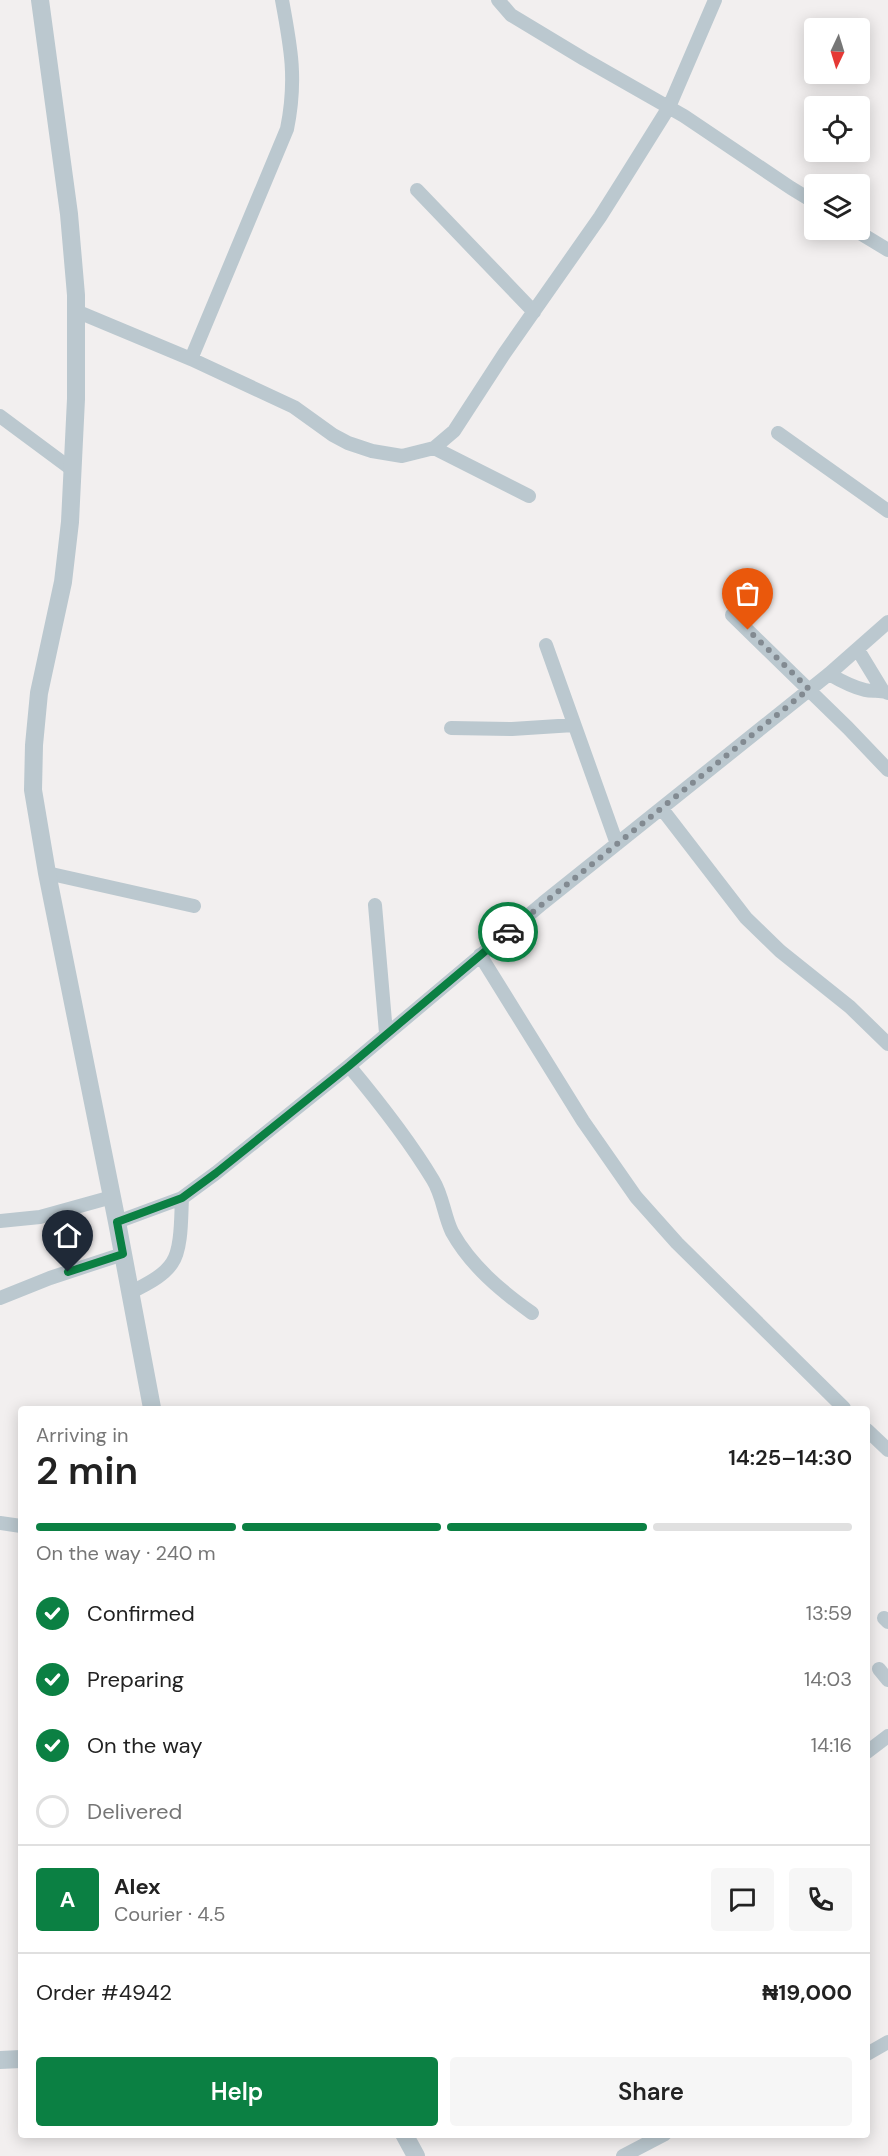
<!DOCTYPE html>
<html lang="en">
<head>
<meta charset="utf-8">
<style>
	:root { --surface:#fff; --page:#f6f6f6; --text:#222; --muted:#767676; --line:#e0e0e0; --accent:#0b8043 }
	body { margin:0; font-family:"DM Sans",sans-serif; background:var(--page); color:var(--text); height:100vh; display:flex; flex-direction:column; font-size:22px; white-space:nowrap }
	* { box-sizing:border-box; margin:0 }
	p { font-size:20px; color:var(--muted) }
	.icon { flex:none; width:33px; height:33px; fill:none; stroke:currentColor; stroke-width:2; stroke-linecap:round; stroke-linejoin:round }
	.map { position:relative; flex:1; overflow:hidden }
	.drawer { position:absolute; left:18px; top:1406px; width:852px; height:732px; display:flex; flex-direction:column; background:var(--surface); border-radius:6px; box-shadow:0 3px 15px #0003 }
	.drawer>* { flex:none }
	.needle { width:39px; rotate:184deg }
	.controls { position:absolute; left:804px; top:18px; display:grid; gap:12px }
	.controls a { display:grid; place-items:center; width:66px; height:66px; border-radius:6px; background:var(--surface); box-shadow:0 3px 15px #0003; font-size:30px }
	.pin { position:absolute; display:grid; place-items:center; width:51px; height:51px; color:#fff; margin:-62px -26px; border-radius:50% 50% 50% 0; rotate:-45deg; box-shadow:0 0 6px #0007 }
	.pin .icon { rotate:45deg }
	.courier { position:absolute; display:grid; place-items:center; width:60px; height:60px; margin:-30px; border:4px solid #0b8043; border-radius:50%; background:#fff; color:#222; box-shadow:0 2px 8px #0007 }
	.overview em { font-style:normal; font-weight:600 }
	.overview div { display:flex; flex-direction:column-reverse }
	.overview { display:flex; align-items:center; justify-content:space-between; height:102px; padding:0 18px }
	h1 { font-size:39px; font-weight:600; line-height:45px }
	.bar { display:grid; grid-template-columns:repeat(4,1fr); gap:9px 6px; align-content:center; height:72px; padding:0 18px }
	.bar i { height:8px; border-radius:4px; background:var(--line) }
	.bar .active { background:var(--accent) }
	.bar p { grid-column:span 4 }
	.line { display:flex; align-items:center; gap:15px; padding:0 18px; border-top:2px solid var(--line) }
	.line div { flex:1 }
	.round { display:grid; place-items:center; flex:none; width:63px; height:63px; border-radius:6px; background:var(--page) }
	ol { padding:0 18px; list-style:none }
	li { display:flex; align-items:center; gap:18px; height:66px }
	li p { margin-inline-start:auto }
	li .icon { padding:6px; border-radius:50%; background:var(--accent); color:#fff; stroke-width:4 }
	li:last-child { color:var(--muted) }
	li i { width:33px; height:33px; border:3px solid var(--line); border-radius:50% }
	.primary-button { display:flex; gap:12px; margin-top:auto; padding:12px 18px }
	.primary-button a { flex:1; height:69px; border-radius:6px; background:var(--accent); color:#fff; font-size:24px; font-weight:600; line-height:69px; text-align:center }
	.primary-button a+a { background:var(--page); color:var(--text) }
	.map>svg:first-child { display:block }
	.lines { fill:none; stroke-linecap:round; stroke-linejoin:round }
	.minor { stroke:#bbc8cf; stroke-width:14 }
	.tertiary { stroke:#bbc8cf; stroke-width:18 }
	.done { stroke:#828a91; stroke-width:6; stroke-dasharray:0 10.8 }
	.route { stroke:#0b8043; stroke-width:8 }
</style>
</head>
<body>
<div class="map">
<svg width="888" height="2156" viewBox="0 0 888 2156">
	<rect width="100%" height="100%" fill="#f2efef"/>
	<g class="lines">
		<!-- minor -->
		<path class="minor" d="M498,0L511,15L584,59L684,116L791,188L814,202
			M417,190L534,312
			M855,230L888,250
			M76,311L191,359L294,407L333,435L348,443L372,451L402,456L434,448L454,431L504,354L600,217L624,179L669,107L715,0
			M191,359L287,129C297,80 291,48 282,0
			M0,416L74,471
			M778,433L888,511
			M434,448L529,496
			M732,615L848,728L888,770
			M546,645L617,844
			M858,650L883,691
			M829,674C841,681 852,687 865,690C873,692 880,689 888,693
			M451,728L512,729L574,725
			M662,809L746,918L780,951L850,1007L888,1044
			M47,873L194,906
			M375,905L386,1033
			M480,955L583,1121L636,1197L677,1243L844,1408
			M349,1066C379,1102 409,1140 433,1180C443,1196 444,1216 452,1232C471,1266 501,1291 532,1313
			M0,1221L40,1217L112,1197
			M117,1222L182,1198L216,1173L349,1066L543,903L829,674L888,622
			M130,1293C144,1285 163,1277 172,1263C182,1249 181,1216 182,1198
			M0,1298L50,1278L123,1254
			M867,1430L888,1450
			M0,1523L21,1526
			M884,1618L888,1622
			M879,1669L888,1680
			M867,1752L888,1736
			M867,2054L888,2042
			M623,2156L665,2134"/>
		<!-- tertiary -->
		<path class="tertiary" d="M40,0L69,214L76,295V399L70,522L63,582L39,693L34,745L33,790L47,873L117,1222L152,1408
			M0,2060L21,2059
			M404,2134L416,2156"/>
	</g>
	<g class="lines">
		<!-- done -->
		<path class="done" d="M508,932L809,689L748,630"/>
		<!-- route -->
		<path class="route" d="M68,1272L123,1254L117,1222L182,1198L216,1173L349,1066L508,932"/>
	</g>
</svg>
<div class="controls">
<a><svg class="needle" viewBox="-14 -14 28 28"><path d="M0-13l5 13h-10z" fill="#e53935"/><path d="M0 13l5-13h-10z" fill="#767676"/></svg></a>
<a><svg class="icon" aria-label="locate" viewBox="0 0 24 24"><circle cx="12" cy="12" r="6"/><path d="M12 2v4M12 18v4M2 12h4M18 12h4"/></svg></a>
<a><svg class="icon" aria-label="layers" viewBox="0 0 24 24"><path d="M12 4l9 5-9 5-9-5zM3 14l9 5 9-5"/></svg></a>
</div>
<div class="pin" style="left:748px;top:630px;background:#ea580c"><svg class="icon" aria-label="bag" viewBox="0 0 24 24"><path d="M5 8h14l-1 12H6zM9 8a3 3 0 0 1 6 0"/></svg></div>
<div class="pin" style="left:68px;top:1272px;background:#1f2937"><svg class="icon" aria-label="home" viewBox="0 0 24 24"><path d="M3 11l9-7 9 7M6 9v11h12V9"/></svg></div>
<div class="courier" style="left:508px;top:932px"><svg class="icon" aria-label="car" viewBox="0 0 24 24"><path d="M5 17H2v-5l4-1 3-4h7l3 4 3 1v5h-3M9 17h6M6 11h13"/><circle cx="7" cy="17" r="2"/><circle cx="17" cy="17" r="2"/></svg></div>
<section class="drawer">
<div class="overview"><div><h1>2 min</h1><p>Arriving in</p></div><em>14:25–14:30</em></div>
<div class="bar"><i class="active"></i><i class="active"></i><i class="active"></i><i></i><p>On the way · 240 m</p></div>
<ol>
<li><svg class="icon" aria-label="check" viewBox="0 0 24 24"><path d="M5 12l5 5 9-10"/></svg>Confirmed<p>13:59</p></li>
<li><svg class="icon" aria-label="check" viewBox="0 0 24 24"><path d="M5 12l5 5 9-10"/></svg>Preparing<p>14:03</p></li>
<li><svg class="icon" aria-label="check" viewBox="0 0 24 24"><path d="M5 12l5 5 9-10"/></svg>On the way<p>14:16</p></li>
<li><i></i>Delivered</li>
</ol>
<div class="line" style="height:108px"><b class="round" style="background:var(--accent);color:#fff">A</b><div><b>Alex</b><p>Courier · 4.5</p></div><a class="round"><svg class="icon" aria-label="chat" viewBox="0 0 24 24"><path d="M4 5h16v11H9l-5 4z"/></svg></a><a class="round"><svg class="icon" aria-label="phone" viewBox="0 0 24 24"><path d="M5 4h4l2 5-3 2q2 4 5 5l2-3 5 2v4C11 20 4 13 5 4z"/></svg></a></div>
<div class="line" style="height:78px"><div>Order #4942</div><b>₦19,000</b></div>
<div class="primary-button"><a>Help</a><a>Share</a></div>
</section>
</div>
</body>
</html>
